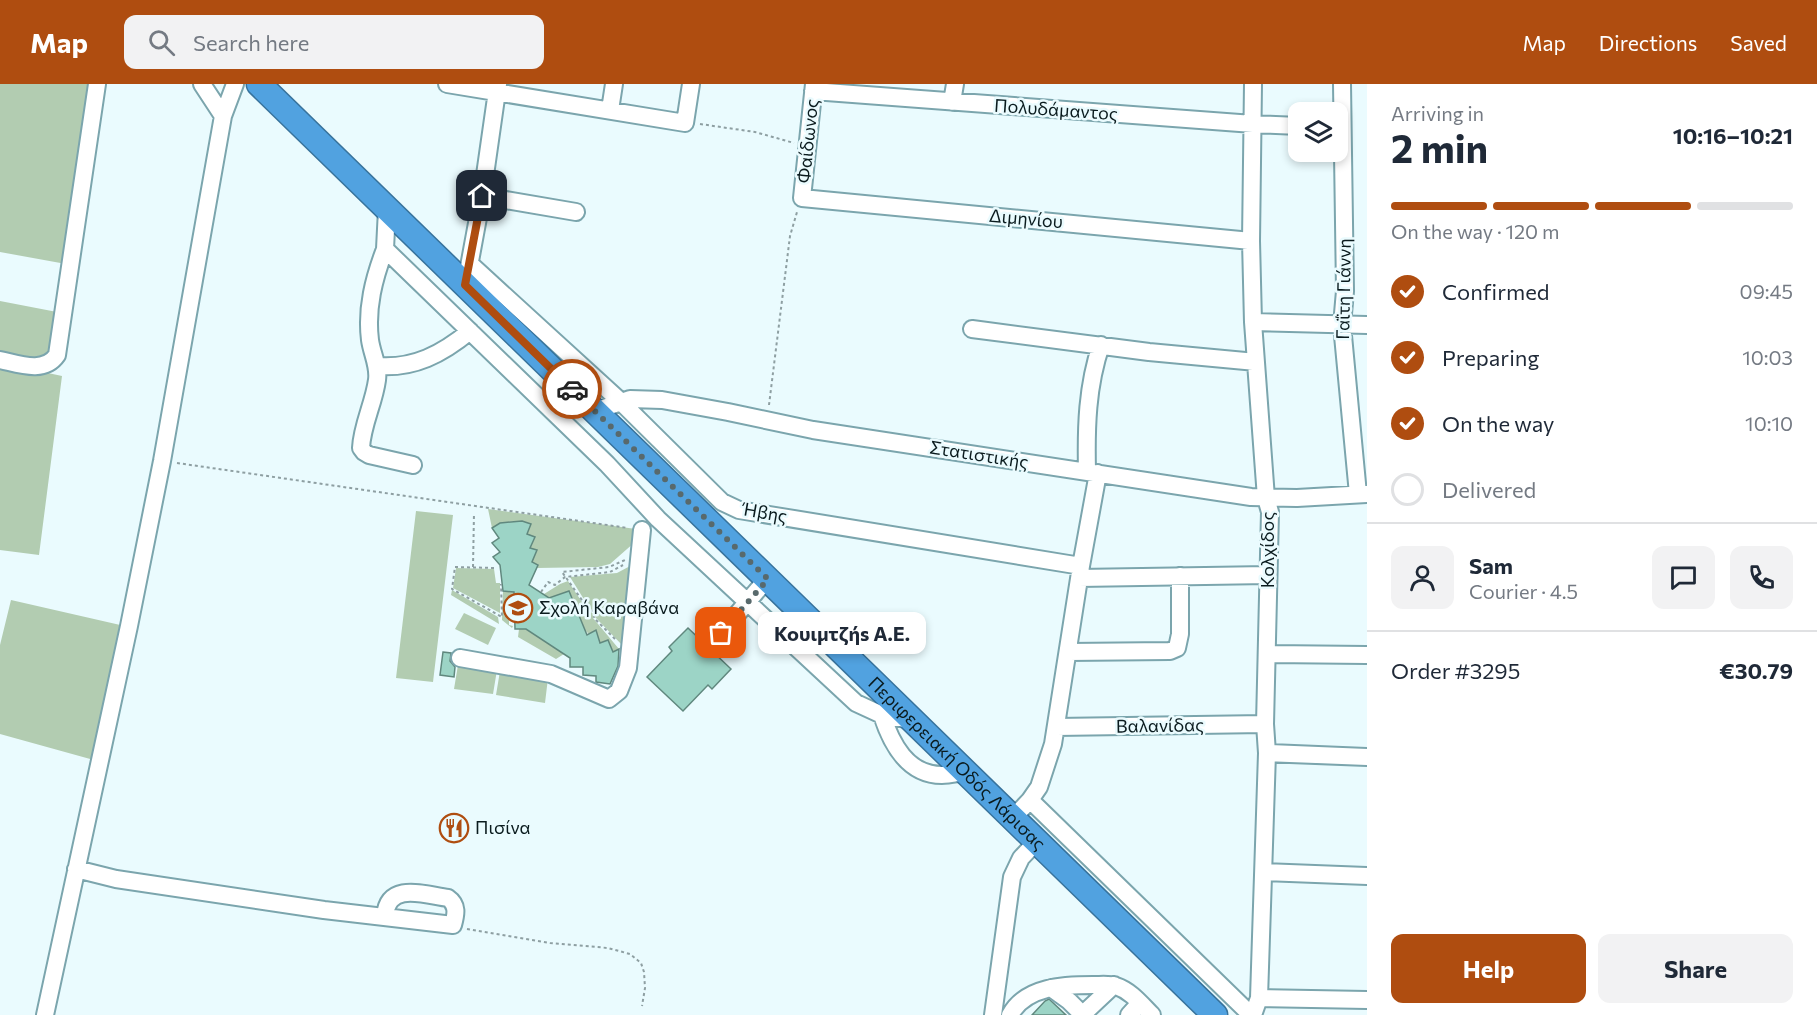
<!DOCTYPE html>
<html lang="en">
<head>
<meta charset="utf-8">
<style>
	:root { --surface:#fff; --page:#f2f2f3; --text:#1f2937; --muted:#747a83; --line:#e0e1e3; --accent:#af4d10 }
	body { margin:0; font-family:Commissioner,sans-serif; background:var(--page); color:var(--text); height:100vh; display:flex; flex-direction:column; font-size:22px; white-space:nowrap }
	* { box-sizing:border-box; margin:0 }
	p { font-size:20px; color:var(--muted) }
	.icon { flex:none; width:33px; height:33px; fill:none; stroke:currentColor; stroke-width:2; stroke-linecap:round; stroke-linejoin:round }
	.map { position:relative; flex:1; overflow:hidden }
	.panel { display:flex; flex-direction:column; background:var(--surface); width:450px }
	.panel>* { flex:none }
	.tools { position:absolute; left:1288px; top:18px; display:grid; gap:12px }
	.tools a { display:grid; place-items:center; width:60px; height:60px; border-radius:12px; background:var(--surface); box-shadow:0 3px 9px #0003; font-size:30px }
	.pin { position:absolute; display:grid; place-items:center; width:51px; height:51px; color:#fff; margin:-26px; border-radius:12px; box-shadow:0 3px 9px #0006 }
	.courier { position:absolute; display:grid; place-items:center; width:60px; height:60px; margin:-30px; border:4px solid #af4d10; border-radius:50%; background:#fff; color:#222; box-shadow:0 2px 8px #0007 }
	.bubble { position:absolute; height:42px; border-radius:12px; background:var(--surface); box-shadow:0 3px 9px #0003; font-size:20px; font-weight:700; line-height:42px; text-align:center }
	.overview em { font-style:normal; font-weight:700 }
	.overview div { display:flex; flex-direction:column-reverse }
	.overview { display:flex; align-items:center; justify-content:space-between; height:102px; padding:0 24px }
	h1 { font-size:39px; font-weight:700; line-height:45px }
	.bar { display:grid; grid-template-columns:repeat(4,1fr); gap:9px 6px; align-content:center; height:72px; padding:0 24px }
	.bar i { height:8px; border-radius:4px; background:var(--line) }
	.bar .current { background:var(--accent) }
	.bar p { grid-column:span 4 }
	.line { display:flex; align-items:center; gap:15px; padding:0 24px; border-top:2px solid var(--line) }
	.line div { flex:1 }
	.round { display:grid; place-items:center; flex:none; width:63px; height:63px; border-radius:12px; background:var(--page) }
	ol { padding:0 24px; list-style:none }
	li { display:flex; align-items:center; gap:18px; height:66px }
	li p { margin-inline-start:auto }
	li .icon { padding:6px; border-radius:50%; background:var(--accent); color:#fff; stroke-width:4 }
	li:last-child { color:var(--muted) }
	li i { width:33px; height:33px; border:3px solid var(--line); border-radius:50% }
	.action { display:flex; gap:12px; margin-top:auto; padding:12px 24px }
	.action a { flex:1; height:69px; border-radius:12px; background:var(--accent); color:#fff; font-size:24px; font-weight:700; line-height:69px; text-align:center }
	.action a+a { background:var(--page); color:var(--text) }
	header { display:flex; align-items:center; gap:36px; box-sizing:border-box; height:84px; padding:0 30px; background:var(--accent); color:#fff }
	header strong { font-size:28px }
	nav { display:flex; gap:33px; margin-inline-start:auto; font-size:21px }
	.search { width:420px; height:54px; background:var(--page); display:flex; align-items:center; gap:15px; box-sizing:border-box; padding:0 21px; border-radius:12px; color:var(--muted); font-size:22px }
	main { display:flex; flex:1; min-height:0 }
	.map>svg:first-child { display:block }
	.green { fill:#b2ccb1 }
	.building { fill:#9cd4c6; stroke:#60887e; stroke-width:1.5 }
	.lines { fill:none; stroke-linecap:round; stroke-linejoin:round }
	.minor-casing { stroke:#7ba5ad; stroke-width:20 }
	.highway-casing { stroke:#38739c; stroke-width:27 }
	.path { stroke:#8e9fa2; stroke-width:2; stroke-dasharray:3 3; stroke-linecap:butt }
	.minor { stroke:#fff; stroke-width:16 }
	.highway { stroke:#51a2e0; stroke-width:24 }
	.done { stroke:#58696c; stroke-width:6; stroke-dasharray:0 10.8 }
	.route { stroke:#af4d10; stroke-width:8 }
	.labels { text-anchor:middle; stroke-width:5; stroke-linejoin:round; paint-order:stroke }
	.street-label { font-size:18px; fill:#0a1b1e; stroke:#eafbfe }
	.poi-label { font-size:18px; fill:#0a1b1e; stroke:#eafbfe; text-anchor:start }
</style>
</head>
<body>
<header>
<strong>Map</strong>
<div class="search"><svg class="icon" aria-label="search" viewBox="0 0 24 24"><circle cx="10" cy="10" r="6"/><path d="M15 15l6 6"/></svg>Search here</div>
<nav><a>Map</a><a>Directions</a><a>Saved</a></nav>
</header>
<main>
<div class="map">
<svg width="1367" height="931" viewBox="0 0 1367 931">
	<rect width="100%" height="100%" fill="#eafbfe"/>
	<!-- green -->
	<path class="green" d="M0,0H92L66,180L0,168Z
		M0,217L57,228L58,235L48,289L62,292L39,471L0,466Z
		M488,425L636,445L635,458L610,480L598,483L537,484L538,481L532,478L527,450L531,440C518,435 504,437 492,444Z
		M416,427L453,431L433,598L396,594Z
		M632,481L623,562L595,533V527L590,525L570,493L617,489Z
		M456,484L494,485L496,499H500V529L453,504Z
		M568,497L588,527L595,530L593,534L619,565L613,568L608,556L600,559L596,546L589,550L544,510L560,500Z
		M452,506L498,533L499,540L451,511Z
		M503,507L514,508L515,533H509V541L513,542L512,544L502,536Z
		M11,516L129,543L101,678L0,650V561Z
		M464,529L496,544L488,561L455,545Z
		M529,544L564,570L556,575L518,553L519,545Z
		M458,581L497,586L493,610L454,605Z
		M500,587L548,594L545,619L496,611Z"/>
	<!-- building -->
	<path class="building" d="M522,437L531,440L527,450L535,453L530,464L537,466L532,478L538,481L529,501L549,514L569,507L587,551L596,546L600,559L608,556L613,568L619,565L618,582L610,600L596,598V592L583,591V583H570V574L526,545H515L514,508L503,507L500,481L493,473L500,468L492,459L499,454L492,444L500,439Z
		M688,544L731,585L712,605L708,601L683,627L647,593L672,567L669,563Z
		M443,568L451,569L450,577L455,583L454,593L440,591Z
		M1049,915L1066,931H1032L1045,917Z"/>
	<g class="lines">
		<!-- minor casing -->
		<g class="minor-casing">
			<path id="minor" d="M202,0L223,32
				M447,0L685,39L691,0
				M814,0L802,114L1251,157
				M1342,0L1345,207L1342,241L1358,410
				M813,7L1253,40L1299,42
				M952,18L955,0
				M610,26L614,0
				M482,112L576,128
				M387,125L385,165L607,380L658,435L856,619L882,631L912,636
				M385,165C374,194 366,224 370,256C372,270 379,282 377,296C374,319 362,341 361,364L364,368L369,371L413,381
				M470,180L620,317L722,418L739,426L1081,482
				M468,188L482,112L498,0
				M1253,238L1367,241
				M972,245L1149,268L1256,278
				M0,276C19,280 44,290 57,271L97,0
				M377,282C414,285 442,270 470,247
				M595,327L630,315L662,316L728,328L813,346L1251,413L1297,414L1367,410
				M1087,387C1086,344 1087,302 1101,261
				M1079,494L1268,491
				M721,549L767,495
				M1068,568L1170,567L1177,564L1180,550V492
				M1268,570L1367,571
				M460,574L551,590L609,615L619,607L628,584L642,446
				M882,631C891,659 907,691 942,691C949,691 958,689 966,688
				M1056,643L1265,640
				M1267,669L1367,673
				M1030,716L1251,931
				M1013,734L1030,716L1039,703L1053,660L1081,482L1098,389
				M76,785L116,795L324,826L453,841C456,830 458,821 448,814C425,811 388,797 385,832
				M1264,788L1367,792
				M1051,904L1069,917L1083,931
				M1259,914L1367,916
				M45,931L129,542L162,377L223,32L235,0
				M993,931L1012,793L1021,774L1037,757
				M1010,931C1026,902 1064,901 1093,901C1101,901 1110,900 1116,902C1131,907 1141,920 1152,931
				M1082,931L1114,901
				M1129,931L1140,919
				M1253,931L1259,914L1267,669L1265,640L1270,428L1266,414L1253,238L1251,157L1253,0"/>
		</g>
		<!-- highway casing -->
		<g class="highway-casing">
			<g id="highway">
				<path id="s1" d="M259,0L1215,931"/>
			</g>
		</g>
		<!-- path -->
		<path class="path" d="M700,40L755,48L794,59
			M769,321L790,152L797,128
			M177,379L628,444
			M473,483L474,429
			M494,484L455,483L452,505L502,533L501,500
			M541,508L548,498L555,501L565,493L610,488L623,481
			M615,555L594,534V527L589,526L562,488L609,483L625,476
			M467,845L550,859L608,864L630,870L641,879L644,888L645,904L642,922"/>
		<!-- minor -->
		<use href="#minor" class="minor"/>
		<!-- highway -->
		<use href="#highway" class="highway"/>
	</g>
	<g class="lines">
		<!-- done -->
		<path class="done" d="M572,305L768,495L721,549"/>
		<!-- route -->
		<path class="route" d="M482,112L465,201L572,305"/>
	</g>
	<!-- icons -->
	<defs>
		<g id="school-ring" transform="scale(1.5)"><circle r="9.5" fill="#eafbfe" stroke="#af4d10" stroke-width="1.5"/><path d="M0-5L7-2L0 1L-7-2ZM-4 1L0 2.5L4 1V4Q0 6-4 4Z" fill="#af4d10"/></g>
		<g id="restaurant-ring" transform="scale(1.5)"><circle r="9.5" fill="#eafbfe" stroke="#af4d10" stroke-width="1.5"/><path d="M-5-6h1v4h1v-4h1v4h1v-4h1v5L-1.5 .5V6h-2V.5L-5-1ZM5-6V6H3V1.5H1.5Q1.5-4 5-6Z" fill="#af4d10"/></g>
	</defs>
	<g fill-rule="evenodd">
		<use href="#school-ring" x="518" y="524"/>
		<use href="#restaurant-ring" x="454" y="744"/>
	</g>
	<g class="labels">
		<!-- street labels -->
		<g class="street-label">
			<text transform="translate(1056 26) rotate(4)" y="6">Πολυδάμαντος</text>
			<text transform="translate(808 57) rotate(-84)" y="6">Φαίδωνος</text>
			<text transform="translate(1026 135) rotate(5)" y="6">Διμηνίου</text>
			<text transform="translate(1344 205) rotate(-89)" y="6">Γαΐτη Γιάννη</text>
			<text transform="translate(979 371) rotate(9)" y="6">Στατιστικής</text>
			<text transform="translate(765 429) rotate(10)" y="6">Ήβης</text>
			<text transform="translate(1268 466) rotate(-90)" y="6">Κολχίδος</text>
			<text transform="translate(1160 642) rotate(-1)" y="6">Βαλανίδας</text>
			<text dy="6" stroke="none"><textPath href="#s1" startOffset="974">Περιφερειακή Οδός Λάρισας</textPath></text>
		</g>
		<!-- poi labels -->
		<g class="poi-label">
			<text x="539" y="530">Σχολή Καραβάνα</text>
			<text x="475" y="750">Πισίνα</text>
		</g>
	</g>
</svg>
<div class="tools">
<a><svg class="icon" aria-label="layers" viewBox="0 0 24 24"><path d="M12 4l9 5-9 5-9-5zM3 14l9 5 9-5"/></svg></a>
</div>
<div class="pin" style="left:721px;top:549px;background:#ea580c"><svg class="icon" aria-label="bag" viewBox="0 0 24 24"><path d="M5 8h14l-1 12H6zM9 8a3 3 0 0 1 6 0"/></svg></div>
<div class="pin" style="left:482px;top:112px;background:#1f2937"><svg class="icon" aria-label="home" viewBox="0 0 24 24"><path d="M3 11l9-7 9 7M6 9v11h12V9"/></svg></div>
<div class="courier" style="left:572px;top:305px"><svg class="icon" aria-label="car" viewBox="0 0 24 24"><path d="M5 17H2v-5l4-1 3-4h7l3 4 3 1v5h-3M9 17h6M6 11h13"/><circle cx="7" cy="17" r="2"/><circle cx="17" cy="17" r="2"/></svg></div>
<div class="bubble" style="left:758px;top:528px;width:168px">Κουιμτζήs Α.Ε.</div>
</div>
<section class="panel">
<div class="overview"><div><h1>2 min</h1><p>Arriving in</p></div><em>10:16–10:21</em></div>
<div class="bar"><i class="current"></i><i class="current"></i><i class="current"></i><i></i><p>On the way · 120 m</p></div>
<ol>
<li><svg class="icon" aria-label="check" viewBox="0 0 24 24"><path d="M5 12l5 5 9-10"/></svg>Confirmed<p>09:45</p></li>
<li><svg class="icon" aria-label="check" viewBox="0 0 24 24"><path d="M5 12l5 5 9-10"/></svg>Preparing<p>10:03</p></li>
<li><svg class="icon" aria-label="check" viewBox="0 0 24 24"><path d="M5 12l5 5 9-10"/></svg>On the way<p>10:10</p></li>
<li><i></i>Delivered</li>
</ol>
<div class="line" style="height:108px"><a class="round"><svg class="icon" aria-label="person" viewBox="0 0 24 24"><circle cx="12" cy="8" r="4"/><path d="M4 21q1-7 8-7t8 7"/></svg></a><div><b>Sam</b><p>Courier · 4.5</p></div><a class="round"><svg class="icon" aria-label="chat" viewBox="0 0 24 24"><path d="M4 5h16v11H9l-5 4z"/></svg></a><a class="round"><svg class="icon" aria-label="phone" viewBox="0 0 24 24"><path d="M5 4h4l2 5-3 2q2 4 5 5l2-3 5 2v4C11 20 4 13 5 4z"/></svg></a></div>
<div class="line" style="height:78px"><div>Order #3295</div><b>€30.79</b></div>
<div class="action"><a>Help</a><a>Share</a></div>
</section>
</main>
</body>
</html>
